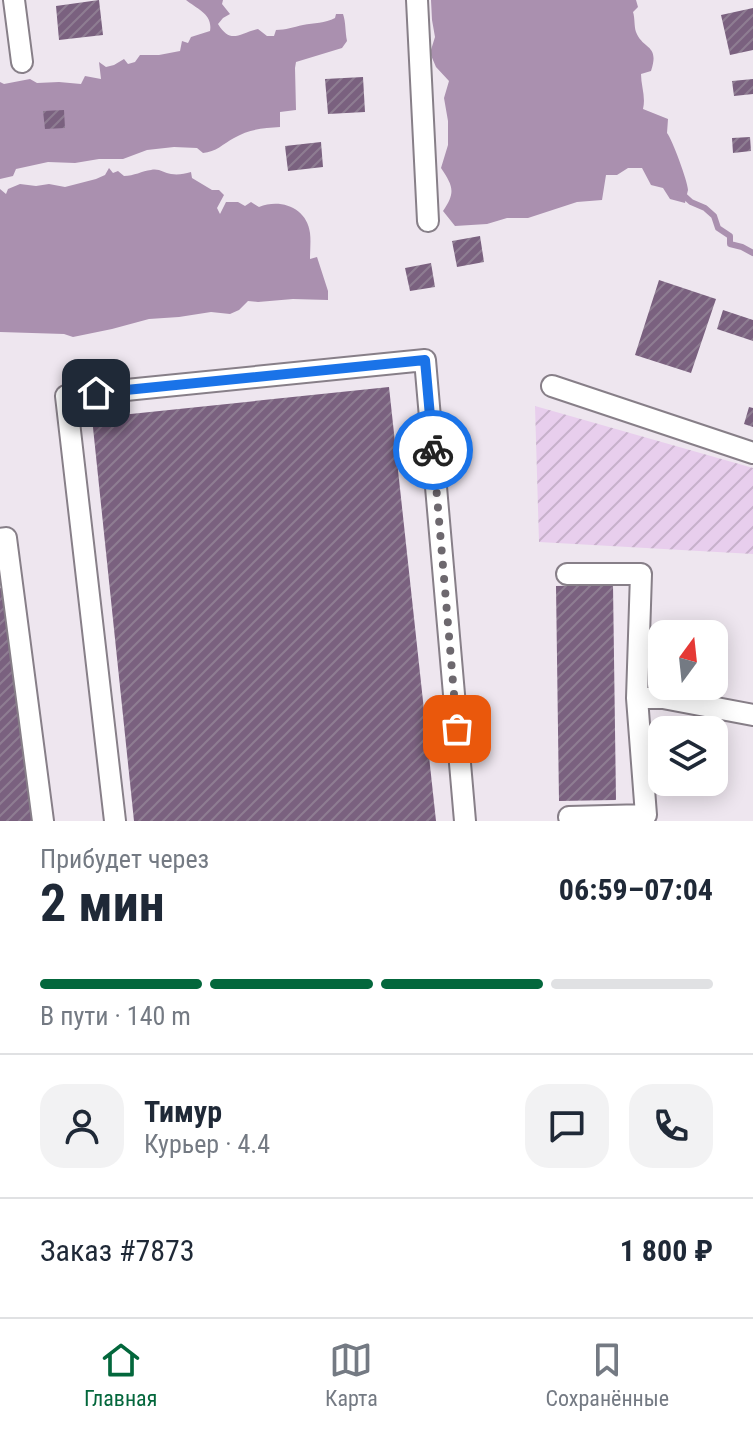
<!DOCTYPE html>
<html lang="ru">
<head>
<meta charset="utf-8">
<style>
	:root { --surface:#fff; --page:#f2f2f3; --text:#1f2937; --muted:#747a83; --line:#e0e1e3; --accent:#03673c }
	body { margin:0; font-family:"Roboto Condensed",sans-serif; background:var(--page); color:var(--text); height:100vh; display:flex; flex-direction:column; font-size:30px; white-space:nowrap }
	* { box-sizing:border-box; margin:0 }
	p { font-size:26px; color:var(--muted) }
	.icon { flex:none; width:44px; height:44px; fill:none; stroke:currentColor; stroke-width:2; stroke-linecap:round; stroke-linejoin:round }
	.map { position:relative; height:821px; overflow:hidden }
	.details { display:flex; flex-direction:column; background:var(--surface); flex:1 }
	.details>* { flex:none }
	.needle { width:52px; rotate:15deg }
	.controls { position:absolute; left:648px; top:620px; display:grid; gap:16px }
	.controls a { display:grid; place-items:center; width:80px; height:80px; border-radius:16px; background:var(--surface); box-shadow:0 4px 20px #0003; font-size:40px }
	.pin { position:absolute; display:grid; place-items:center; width:68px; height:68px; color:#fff; margin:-34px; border-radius:16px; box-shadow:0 4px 12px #0006 }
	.courier { position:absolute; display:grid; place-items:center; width:80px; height:80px; margin:-40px; border:6px solid #1a73e8; border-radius:50%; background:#fff; color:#222; box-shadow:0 2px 10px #0007 }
	.overview em { font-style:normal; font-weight:700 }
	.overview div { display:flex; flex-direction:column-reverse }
	.overview { display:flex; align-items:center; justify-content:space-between; height:136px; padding:0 40px }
	h1 { font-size:52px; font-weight:700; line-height:60px }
	.bar { display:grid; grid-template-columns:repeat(4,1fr); gap:12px 8px; align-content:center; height:96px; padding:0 40px }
	.bar i { height:10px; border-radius:6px; background:var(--line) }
	.bar .current { background:var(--accent) }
	.bar p { grid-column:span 4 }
	.line { display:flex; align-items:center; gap:20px; padding:0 40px; border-top:2px solid var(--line) }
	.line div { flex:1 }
	.round { display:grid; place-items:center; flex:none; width:84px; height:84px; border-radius:24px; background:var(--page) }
	.tabs { display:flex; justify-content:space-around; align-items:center; height:112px; border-top:2px solid var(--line); background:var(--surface); font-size:22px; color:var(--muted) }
	.tabs a { display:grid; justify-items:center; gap:4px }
	.tabs .current { color:var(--accent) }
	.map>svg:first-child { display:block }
	.garden { fill:url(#garden-furrows) }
	.water { fill:#aa90af }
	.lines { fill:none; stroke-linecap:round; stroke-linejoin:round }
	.stream { stroke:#aa90af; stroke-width:6 }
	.building { fill:url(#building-hatch) }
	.minor-casing { stroke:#877f88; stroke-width:24 }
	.minor { stroke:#fff; stroke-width:20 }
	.done { stroke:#6d686e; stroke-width:8; stroke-dasharray:0 14.4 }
	.route { stroke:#1a73e8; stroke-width:10 }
</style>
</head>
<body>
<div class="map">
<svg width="753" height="821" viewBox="0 0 753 821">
	<defs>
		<pattern id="garden-furrows" width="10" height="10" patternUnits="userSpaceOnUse" patternTransform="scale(2)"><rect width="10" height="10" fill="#e8ceed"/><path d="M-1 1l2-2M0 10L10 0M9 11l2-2" fill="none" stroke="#c7b1cb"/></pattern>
		<pattern id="building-hatch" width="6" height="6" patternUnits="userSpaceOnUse" patternTransform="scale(2)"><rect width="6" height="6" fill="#7a617f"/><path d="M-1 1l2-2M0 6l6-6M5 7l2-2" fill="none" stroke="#8e7d92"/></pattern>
	</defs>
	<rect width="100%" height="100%" fill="#eee6ef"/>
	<!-- garden -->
	<path class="garden" d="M535,406L753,468V554L539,542Z"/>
	<!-- water -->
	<path class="water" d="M186,0H223L222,4L230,14L223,18L218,24C231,45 239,33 258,29L267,36H274L276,30C286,30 293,27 303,25C314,23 325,23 335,18L336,14H343C346,23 345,31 347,41L342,48L296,62L295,68L296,110L280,112V127C264,128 249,129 234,138C223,144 216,152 203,153L197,148L174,147L147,150L123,159H99L75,163L48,162L16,169L13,176L0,179V82L4,84L30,79L37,83L59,82L81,84L85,76L101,79L99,62L106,67L114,65L124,59L128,64L135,62L140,55H159L180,51L182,41L188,43L191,37L210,31C213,14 197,9 186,0Z
		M431,0H636L638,7L633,12C635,18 634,26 636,32C643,50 660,44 651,71L641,74C641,86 646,97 643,109L668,119L667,133C672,139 688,182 688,190C687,194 686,198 685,203L670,199L663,188L651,185L642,168H628L617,175H606L602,200L577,202L528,218H507L487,224L455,226L443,211C456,192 453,186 441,168L448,145V121L444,98L449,81L436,67L430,53L435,37L432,20Z
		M109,168L113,173L118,171L124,176C134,176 142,171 151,170C159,168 164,173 171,174C178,175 184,174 191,172L192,178L212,190H219L224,195L217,208L220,214L226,202H238L245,206L251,202L259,207C281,198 307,208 310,233C311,241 310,251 310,259L317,257L328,291V300L293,299L258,302L248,301L239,310L230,314L211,312L179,317L149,319L112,329L73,337L64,334L0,332V189L6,194L8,189L20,184L36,186L49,184L65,187L96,179L105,175Z"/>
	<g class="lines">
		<!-- stream -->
		<path class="stream" d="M680,192L691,202L705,208L714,216L718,228L730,236V244L742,247L753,253"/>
	</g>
	<!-- building -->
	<path class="building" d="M99,0L103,35L59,40L56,6Z
		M753,8V50L730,55L721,15Z
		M363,77L365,112L328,114L325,79Z
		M753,79V94L734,96L732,81Z
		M64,110L65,128L45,129L43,111Z
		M750,137L751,151L733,153L732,138Z
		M321,142L323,167L288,171L285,146Z
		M480,236L484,262L457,267L452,241Z
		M431,263L435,287L410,291L405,268Z
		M659,280L716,299L691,373L635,355Z
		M723,310L753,320V341L717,329Z
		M389,387L436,821H134L92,418Z
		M749,407L753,408V427L744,424Z
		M613,585L616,800L559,801L556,586Z
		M0,588H2L33,821H0Z"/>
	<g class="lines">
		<!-- minor casing -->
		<g class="minor-casing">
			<path id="minor" d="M14,0L22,62
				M417,0L428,221
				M552,386L753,453
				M0,539L6,538L43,821
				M567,574H641L637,698L646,815L569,817
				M637,698H663L753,715
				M115,821L66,396L425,360L465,821"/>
		</g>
		<!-- minor -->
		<use href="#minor" class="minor"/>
	</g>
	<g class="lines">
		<!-- done -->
		<path class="done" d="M433,450L457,729"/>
		<!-- route -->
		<path class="route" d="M96,393L425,360L433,450"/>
	</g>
</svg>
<div class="controls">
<a><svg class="needle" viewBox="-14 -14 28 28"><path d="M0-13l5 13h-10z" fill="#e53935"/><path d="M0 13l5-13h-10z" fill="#747a83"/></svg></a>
<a><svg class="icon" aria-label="layers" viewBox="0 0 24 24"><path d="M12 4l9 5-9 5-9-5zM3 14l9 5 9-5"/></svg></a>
</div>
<div class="pin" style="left:457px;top:729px;background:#ea580c"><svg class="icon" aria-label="bag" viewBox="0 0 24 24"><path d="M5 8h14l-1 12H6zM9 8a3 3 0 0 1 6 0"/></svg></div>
<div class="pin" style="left:96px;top:393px;background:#1f2937"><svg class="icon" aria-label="home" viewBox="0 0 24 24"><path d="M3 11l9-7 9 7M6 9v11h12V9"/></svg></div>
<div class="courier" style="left:433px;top:450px"><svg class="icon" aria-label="bike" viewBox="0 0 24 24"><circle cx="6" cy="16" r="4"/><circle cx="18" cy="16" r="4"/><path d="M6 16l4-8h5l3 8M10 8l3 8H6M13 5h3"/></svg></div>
</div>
<section class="details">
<div class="overview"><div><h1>2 мин</h1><p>Прибудет через</p></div><em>06:59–07:04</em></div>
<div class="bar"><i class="current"></i><i class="current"></i><i class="current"></i><i></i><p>В пути · 140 m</p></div>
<div class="line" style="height:144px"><a class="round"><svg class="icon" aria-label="person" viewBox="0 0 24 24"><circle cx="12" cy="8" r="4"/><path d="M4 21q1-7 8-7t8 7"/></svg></a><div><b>Тимур</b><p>Курьер · 4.4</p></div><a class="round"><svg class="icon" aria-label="chat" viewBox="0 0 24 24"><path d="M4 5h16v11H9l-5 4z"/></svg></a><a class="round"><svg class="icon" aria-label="phone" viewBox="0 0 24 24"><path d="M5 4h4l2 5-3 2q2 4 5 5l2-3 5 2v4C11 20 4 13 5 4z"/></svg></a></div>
<div class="line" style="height:104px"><div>Заказ #7873</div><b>1 800 ₽</b></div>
</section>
<nav class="tabs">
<a class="current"><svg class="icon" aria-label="home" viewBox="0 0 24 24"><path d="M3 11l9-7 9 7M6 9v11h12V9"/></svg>Главная</a>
<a><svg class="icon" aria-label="map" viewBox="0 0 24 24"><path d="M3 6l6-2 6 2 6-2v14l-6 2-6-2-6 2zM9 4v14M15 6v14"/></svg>Карта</a>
<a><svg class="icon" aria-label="saved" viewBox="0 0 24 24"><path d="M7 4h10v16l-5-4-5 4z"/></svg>Сохранённые</a>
</nav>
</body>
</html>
